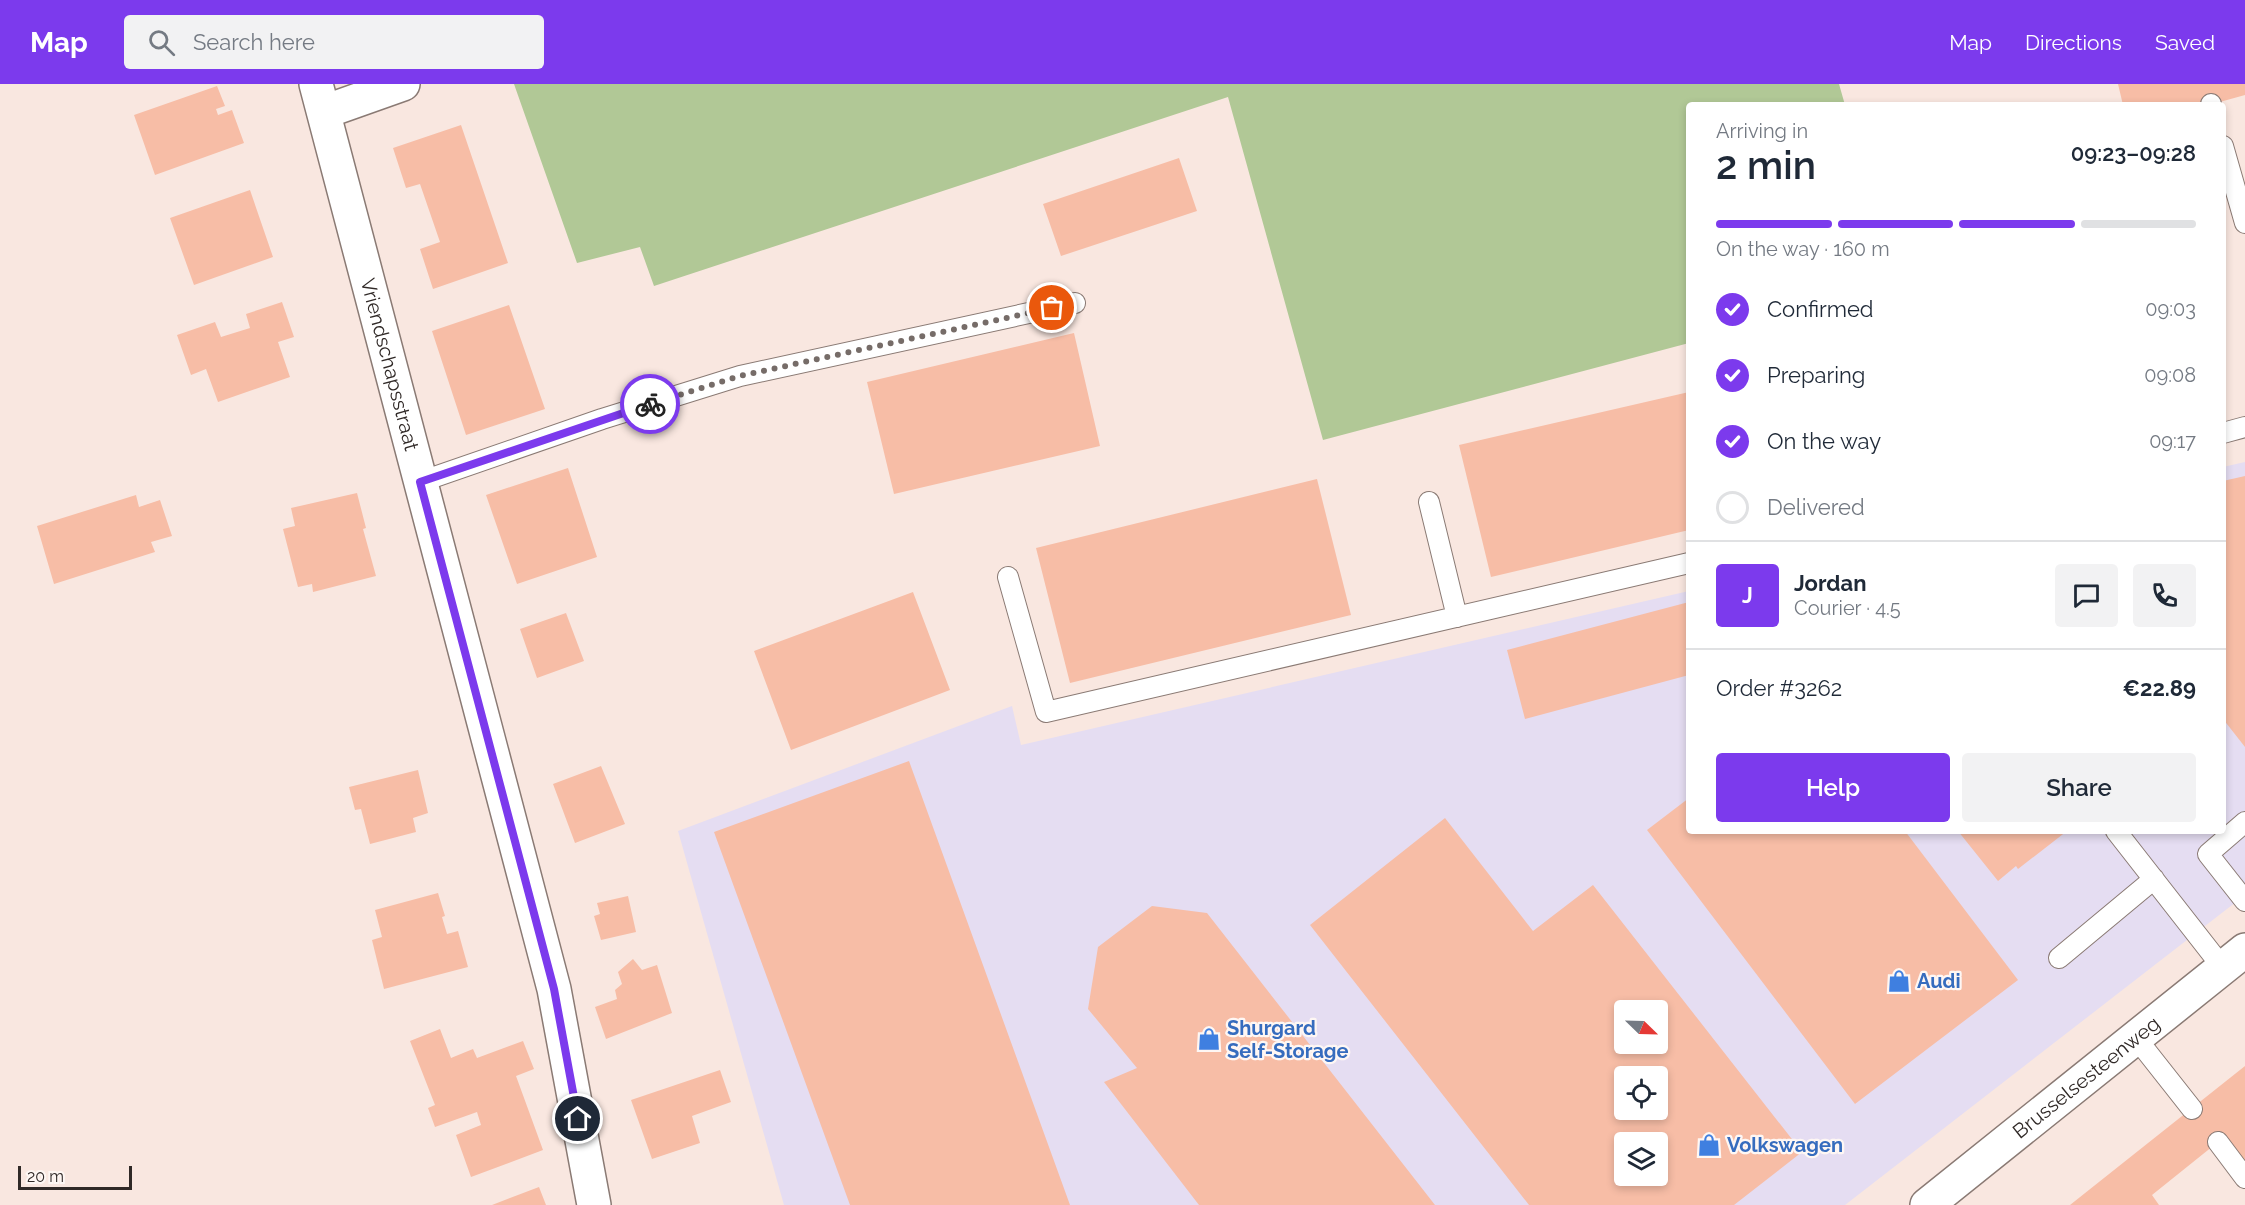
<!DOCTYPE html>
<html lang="en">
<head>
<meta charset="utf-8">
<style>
	:root { --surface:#fff; --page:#f2f2f3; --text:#1f2937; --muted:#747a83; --line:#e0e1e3; --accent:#7c3aed }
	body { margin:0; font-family:Raleway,sans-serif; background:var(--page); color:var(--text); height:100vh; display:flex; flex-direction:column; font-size:22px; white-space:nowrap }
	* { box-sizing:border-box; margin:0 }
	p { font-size:20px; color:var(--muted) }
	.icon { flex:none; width:33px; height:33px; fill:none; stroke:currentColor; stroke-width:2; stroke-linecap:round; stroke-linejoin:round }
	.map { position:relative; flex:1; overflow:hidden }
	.details { position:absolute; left:1686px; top:18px; width:540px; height:732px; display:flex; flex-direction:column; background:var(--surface); border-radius:6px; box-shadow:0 3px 9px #0003 }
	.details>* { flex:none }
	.needle { width:39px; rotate:113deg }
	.controls { position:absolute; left:1614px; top:916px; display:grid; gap:12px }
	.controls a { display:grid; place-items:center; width:54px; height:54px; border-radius:6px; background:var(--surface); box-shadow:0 3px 9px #0003; font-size:30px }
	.scale { position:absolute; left:18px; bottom:15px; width:114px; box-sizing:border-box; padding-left:6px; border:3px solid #302927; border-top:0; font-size:16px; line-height:21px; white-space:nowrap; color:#302927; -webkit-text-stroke:4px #fef7f4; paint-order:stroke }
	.pin { position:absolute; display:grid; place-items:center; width:51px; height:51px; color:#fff; margin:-26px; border:3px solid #fff; border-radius:50%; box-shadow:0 2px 6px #0007 }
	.courier { position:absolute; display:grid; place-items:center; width:60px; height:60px; margin:-30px; border:4px solid #7c3aed; border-radius:50%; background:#fff; color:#222; box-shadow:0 2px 8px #0007 }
	.headline em { font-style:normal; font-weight:600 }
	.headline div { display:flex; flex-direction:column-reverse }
	.headline { display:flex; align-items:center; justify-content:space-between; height:102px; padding:0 30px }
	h1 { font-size:39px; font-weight:600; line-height:45px }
	.bar { display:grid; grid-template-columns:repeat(4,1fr); gap:9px 6px; align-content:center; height:72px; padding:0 30px }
	.bar i { height:8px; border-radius:4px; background:var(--line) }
	.bar .selected { background:var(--accent) }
	.bar p { grid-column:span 4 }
	.line { display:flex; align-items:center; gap:15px; padding:0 30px; border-top:2px solid var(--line) }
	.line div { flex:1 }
	.round { display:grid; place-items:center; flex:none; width:63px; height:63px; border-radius:6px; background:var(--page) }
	ol { padding:0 30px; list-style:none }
	li { display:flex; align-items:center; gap:18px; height:66px }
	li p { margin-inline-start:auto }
	li .icon { padding:6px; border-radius:50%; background:var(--accent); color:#fff; stroke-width:4 }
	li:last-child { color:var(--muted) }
	li i { width:33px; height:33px; border:3px solid var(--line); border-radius:50% }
	.button { display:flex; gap:12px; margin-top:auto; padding:12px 30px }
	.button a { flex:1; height:69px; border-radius:6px; background:var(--accent); color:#fff; font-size:24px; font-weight:600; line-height:69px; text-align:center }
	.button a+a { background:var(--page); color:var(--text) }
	header { display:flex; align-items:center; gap:36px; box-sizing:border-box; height:84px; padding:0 30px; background:var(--accent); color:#fff }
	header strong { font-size:28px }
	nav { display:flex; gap:33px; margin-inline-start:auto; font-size:21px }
	.search { width:420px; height:54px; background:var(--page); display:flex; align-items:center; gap:15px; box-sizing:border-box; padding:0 21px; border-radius:6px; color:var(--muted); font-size:22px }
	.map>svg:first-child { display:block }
	.commercial { fill:#e5ddf2; fill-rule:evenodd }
	.green { fill:#b1c896 }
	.building { fill:#f7bda6; fill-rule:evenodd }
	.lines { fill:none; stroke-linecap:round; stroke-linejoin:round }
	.lane-casing { stroke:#8a7a74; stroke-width:22 }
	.street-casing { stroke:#8a7a74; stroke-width:36 }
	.primary-casing { stroke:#8a7a74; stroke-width:36 }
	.lane { stroke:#fff; stroke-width:20 }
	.street { stroke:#fff; stroke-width:33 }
	.primary { stroke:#fff; stroke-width:33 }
	.done { stroke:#766c68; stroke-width:6; stroke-dasharray:0 10.8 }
	.route { stroke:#7c3aed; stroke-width:8 }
	.labels { text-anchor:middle; stroke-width:4.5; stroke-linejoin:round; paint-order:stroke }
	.street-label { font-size:20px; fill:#302927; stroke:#fef7f4 }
	.shop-label { font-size:20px; font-weight:bold; fill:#366cbe; stroke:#fef7f4; text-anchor:start }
</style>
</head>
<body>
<header>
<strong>Map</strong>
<div class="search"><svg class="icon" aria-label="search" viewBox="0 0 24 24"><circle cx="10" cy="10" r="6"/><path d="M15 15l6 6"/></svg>Search here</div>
<nav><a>Map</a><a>Directions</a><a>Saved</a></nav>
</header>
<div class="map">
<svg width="2245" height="1121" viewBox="0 0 2245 1121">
	<rect width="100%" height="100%" fill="#f9e7e0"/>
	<!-- commercial -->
	<path class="commercial" d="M2245,378V811L1845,1121H784L678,747L1012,622L1021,661L1689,507V747H2223V383ZM1624,927H1658V960H1624ZM1624,993H1658V1026H1624ZM1624,1059H1658V1092H1624Z"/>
	<!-- green -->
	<path class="green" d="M514,0H1839L1845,21H1689V259L1323,356L1228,13L654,202L640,163L577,179Z"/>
	<!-- building -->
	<path class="building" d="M2118,0H2245V11L2209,21H2123Z
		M217,2L225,22L216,25L218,31L232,26L244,59L155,91L134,31Z
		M461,41L508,179L433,205L420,165L440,158L420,100L406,104L393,64Z
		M1179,74L1197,127L1061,172L1043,120Z
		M250,106L273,173L194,201L170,134Z
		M282,218L294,253L278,258L290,293L218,318L206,285L191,291L177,251L215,238L221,253L250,244L246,230Z
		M509,221L545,325L466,351L432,247Z
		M1074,249L1100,362L894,410L867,298Z
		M1689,308V446L1491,493L1459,361Z
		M568,384L597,473L517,500L486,411Z
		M2245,392V663L2223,635V397Z
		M1317,395L1351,531L1070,599L1036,464Z
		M357,409L366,444L363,445L376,492L313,508L312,500L298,503L283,445L295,442L291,424Z
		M136,411L139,423L160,416L172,452L151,458L155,468L54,500L37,442Z
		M913,508L950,606L791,666L754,567Z
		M1689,518V591L1525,635L1507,566Z
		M566,529L584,577L537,594L520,545Z
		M909,677L1070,1121H850L714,748Z
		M601,682L625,740L575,759L553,700Z
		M418,686L428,729L413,734L416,748L370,760L361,725L355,726L349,703Z
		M1689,714V747H1905L2018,896L1855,1020L1647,746Z
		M1445,734L1533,847L1593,801L1802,1068L1734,1121H1529L1310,841ZM1624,927H1658V960H1624ZM1624,993H1658V1026H1624ZM1624,1059H1658V1092H1624Z
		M1958,747H2067L2018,785L2016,782L1998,797Z
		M438,809L445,832L442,833L447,850L458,847L468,883L384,905L372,856L382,853L375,826Z
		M628,812L636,848L601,856L594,832L600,830L597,819Z
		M1152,822L1207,829L1435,1121H1199L1104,998L1137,984L1088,925L1098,863Z
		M633,875L642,886L657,881L672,929L606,955L595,923L617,915L615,906L622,900L618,888Z
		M440,945L451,974L473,965L477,974L523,957L534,985L516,992L543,1066L471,1093L456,1051L481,1041L477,1028L435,1043L428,1024L435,1021L410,957Z
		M2245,982V1079L2218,1058L2152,1111L2159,1121H2070Z
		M720,986L731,1018L692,1032L700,1059L652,1075L631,1016Z
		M539,1103L546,1121H492Z"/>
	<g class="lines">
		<!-- lane casing -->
		<g class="lane-casing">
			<path id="lane" d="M2211,20V21
				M2223,62L2245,139
				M2223,349L2245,343
				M420,398L602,335L740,292L1075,219
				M1429,418L1457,533
				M1008,493L1046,628L1689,479
				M2245,738L2208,770L2245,817
				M2116,747L2223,884
				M2059,874L2154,795
				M2136,954L2192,1025
				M2218,1058L2245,1094"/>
		</g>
		<!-- street casing -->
		<g class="street-casing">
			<g id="street">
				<path id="s1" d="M316,0L554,905L594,1121"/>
				<path d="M324,28L403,0"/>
			</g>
		</g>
		<!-- primary casing -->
		<g class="primary-casing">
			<g id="primary">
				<path id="s2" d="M1927,1121L2245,866"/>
			</g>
		</g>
		<!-- lane -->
		<use href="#lane" class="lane"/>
		<!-- street -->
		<use href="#street" class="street"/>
		<!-- primary -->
		<use href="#primary" class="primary"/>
	</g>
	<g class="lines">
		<!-- done -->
		<path class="done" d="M650,320L740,292L1052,224"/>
		<!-- route -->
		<path class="route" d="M578,1035L554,905L420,398L650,320"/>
	</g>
	<!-- icons -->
	<defs>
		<g id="shop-bare" transform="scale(1.8)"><path d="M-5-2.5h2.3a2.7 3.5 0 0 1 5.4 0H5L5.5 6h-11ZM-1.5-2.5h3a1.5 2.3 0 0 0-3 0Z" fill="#3f7fe0" stroke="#fef7f4" stroke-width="2.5" paint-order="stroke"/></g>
	</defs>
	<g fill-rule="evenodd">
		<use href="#shop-bare" x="1899" y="897"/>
		<use href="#shop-bare" x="1209" y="955"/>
		<use href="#shop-bare" x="1709" y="1061"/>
	</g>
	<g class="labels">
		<!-- street labels -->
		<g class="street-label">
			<text dy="7" stroke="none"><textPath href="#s1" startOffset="290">Vriendschapsstraat</textPath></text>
			<text dy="7" stroke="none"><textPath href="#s2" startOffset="204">Brusselsesteenweg</textPath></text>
		</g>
		<!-- shop labels -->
		<g class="shop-label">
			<text x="1917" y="904">Audi</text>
			<text x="1227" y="951">Shurgard<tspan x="1227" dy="23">Self-Storage</tspan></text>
			<text x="1727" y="1068">Volkswagen</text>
		</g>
	</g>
</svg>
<div class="controls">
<a><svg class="needle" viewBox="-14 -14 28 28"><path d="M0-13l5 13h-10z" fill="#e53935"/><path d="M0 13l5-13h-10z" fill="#747a83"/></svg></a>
<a><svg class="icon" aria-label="locate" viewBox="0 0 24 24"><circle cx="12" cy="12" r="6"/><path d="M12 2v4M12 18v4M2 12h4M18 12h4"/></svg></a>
<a><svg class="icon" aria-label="layers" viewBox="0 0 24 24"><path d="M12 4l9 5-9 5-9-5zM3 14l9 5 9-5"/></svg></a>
</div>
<div class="scale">20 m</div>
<div class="pin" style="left:1052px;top:224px;background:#ea580c"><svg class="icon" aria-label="bag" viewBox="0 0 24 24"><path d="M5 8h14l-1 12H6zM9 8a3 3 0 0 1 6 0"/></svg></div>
<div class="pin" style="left:578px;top:1035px;background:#1f2937"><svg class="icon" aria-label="home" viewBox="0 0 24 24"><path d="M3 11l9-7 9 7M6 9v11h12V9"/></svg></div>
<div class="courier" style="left:650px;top:320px"><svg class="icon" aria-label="bike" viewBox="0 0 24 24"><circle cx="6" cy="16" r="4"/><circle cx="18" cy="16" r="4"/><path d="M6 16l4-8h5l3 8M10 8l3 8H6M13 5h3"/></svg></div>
<section class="details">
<div class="headline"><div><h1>2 min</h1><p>Arriving in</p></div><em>09:23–09:28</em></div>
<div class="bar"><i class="selected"></i><i class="selected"></i><i class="selected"></i><i></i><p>On the way · 160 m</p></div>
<ol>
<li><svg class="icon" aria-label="check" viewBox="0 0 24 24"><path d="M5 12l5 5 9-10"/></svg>Confirmed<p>09:03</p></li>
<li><svg class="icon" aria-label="check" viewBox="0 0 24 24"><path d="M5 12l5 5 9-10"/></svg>Preparing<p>09:08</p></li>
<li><svg class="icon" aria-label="check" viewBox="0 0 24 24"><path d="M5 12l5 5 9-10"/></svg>On the way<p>09:17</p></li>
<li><i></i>Delivered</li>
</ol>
<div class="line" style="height:108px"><b class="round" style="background:var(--accent);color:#fff">J</b><div><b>Jordan</b><p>Courier · 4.5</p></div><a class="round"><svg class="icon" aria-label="chat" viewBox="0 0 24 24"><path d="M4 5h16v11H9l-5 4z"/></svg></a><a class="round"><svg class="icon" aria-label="phone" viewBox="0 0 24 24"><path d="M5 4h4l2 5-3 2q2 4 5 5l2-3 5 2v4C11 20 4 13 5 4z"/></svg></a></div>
<div class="line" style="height:78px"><div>Order #3262</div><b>€22.89</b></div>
<div class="button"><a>Help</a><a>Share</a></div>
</section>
</div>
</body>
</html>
